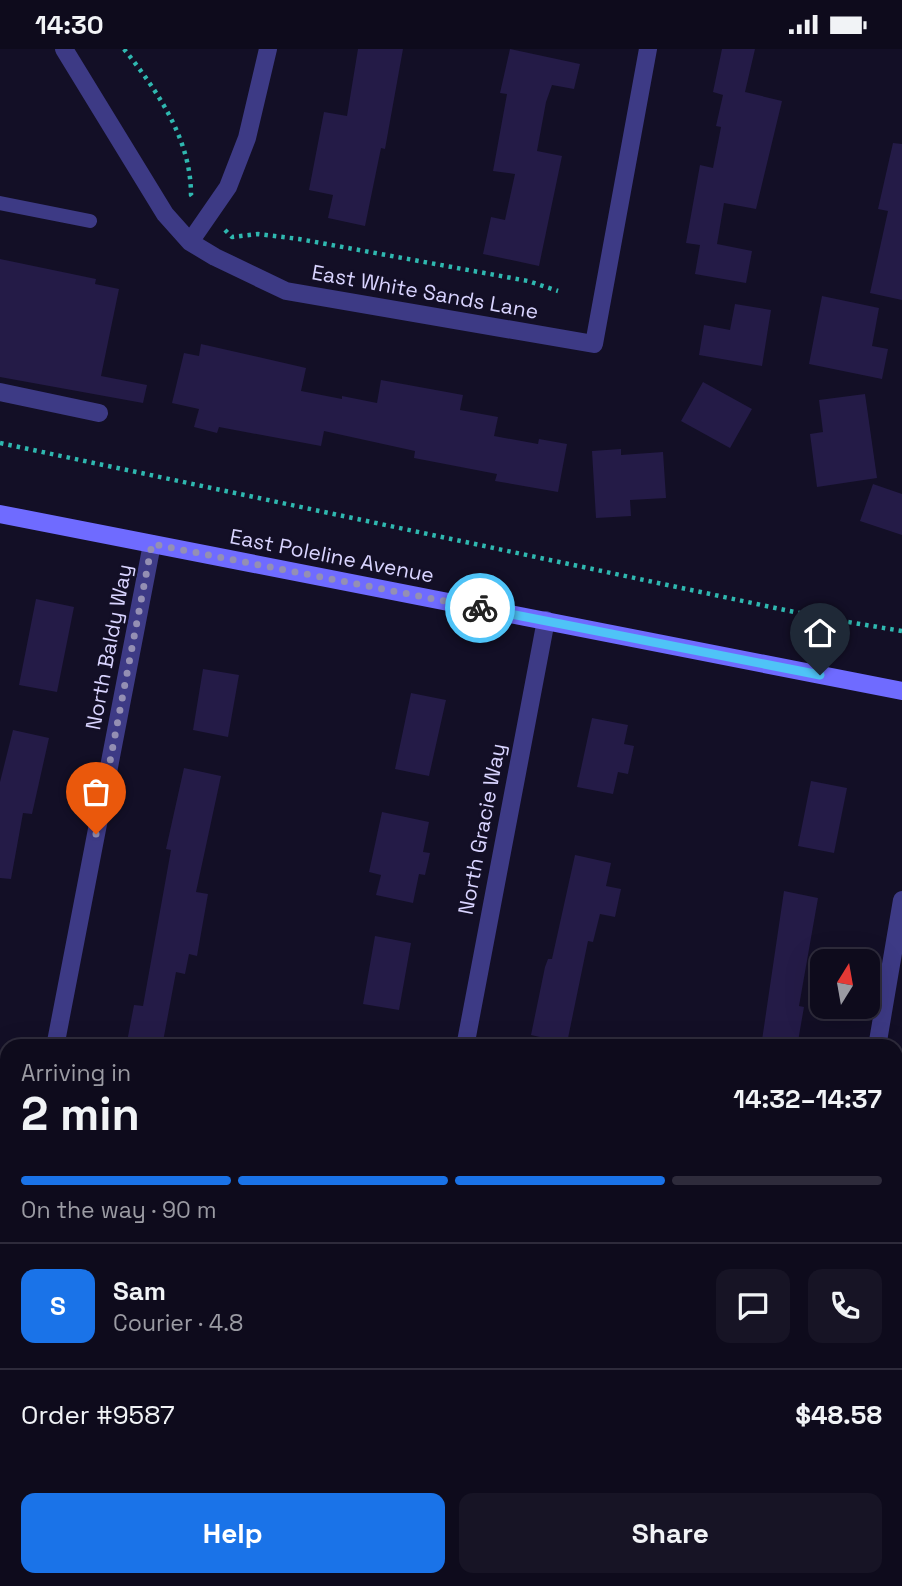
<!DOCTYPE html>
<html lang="en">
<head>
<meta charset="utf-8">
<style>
	:root { --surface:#0e0b1c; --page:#171425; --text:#f1f3f6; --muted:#9b9ba3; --line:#2e2b3b; --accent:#1a73e8 }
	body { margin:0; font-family:"Space Grotesk",sans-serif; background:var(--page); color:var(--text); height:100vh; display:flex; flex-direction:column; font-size:26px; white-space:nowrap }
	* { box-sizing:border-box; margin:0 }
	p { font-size:23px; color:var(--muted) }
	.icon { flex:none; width:38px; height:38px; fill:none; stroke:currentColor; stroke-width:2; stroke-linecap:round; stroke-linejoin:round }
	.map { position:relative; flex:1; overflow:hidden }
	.details { position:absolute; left:0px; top:990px; width:903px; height:548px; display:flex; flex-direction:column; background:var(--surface); border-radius:21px 21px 0 0; box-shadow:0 7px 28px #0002,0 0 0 2px var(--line) }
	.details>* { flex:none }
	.needle { width:46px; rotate:11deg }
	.fabs { position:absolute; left:810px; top:900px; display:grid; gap:14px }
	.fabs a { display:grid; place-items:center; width:70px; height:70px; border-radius:14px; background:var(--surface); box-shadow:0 7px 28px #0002,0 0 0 2px var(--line); font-size:35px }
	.pin { position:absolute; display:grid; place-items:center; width:60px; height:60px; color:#fff; margin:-72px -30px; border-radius:50% 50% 50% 0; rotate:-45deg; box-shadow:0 0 7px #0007 }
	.pin .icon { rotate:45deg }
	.courier { position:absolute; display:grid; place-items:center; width:70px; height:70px; margin:-35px; border:5px solid #4fc3f7; border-radius:50%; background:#fff; color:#222; box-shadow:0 2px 9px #0007 }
	.head em { font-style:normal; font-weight:700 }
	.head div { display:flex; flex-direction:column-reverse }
	.head { display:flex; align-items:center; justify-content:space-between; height:119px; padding:0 21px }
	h1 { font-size:46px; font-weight:700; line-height:52px }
	.bar { display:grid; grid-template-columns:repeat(4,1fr); gap:10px 7px; align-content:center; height:84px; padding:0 21px }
	.bar i { height:9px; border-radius:5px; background:var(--line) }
	.bar .on { background:var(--accent) }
	.bar p { grid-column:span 4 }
	.line { display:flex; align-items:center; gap:18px; padding:0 21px; border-top:2px solid var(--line) }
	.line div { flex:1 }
	.round { display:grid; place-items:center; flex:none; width:74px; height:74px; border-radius:14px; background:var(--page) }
	.cta { display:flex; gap:14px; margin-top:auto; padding:14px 21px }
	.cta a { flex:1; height:80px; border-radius:14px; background:var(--accent); color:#fff; font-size:28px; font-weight:700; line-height:80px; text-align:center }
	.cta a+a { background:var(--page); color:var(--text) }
	.status { display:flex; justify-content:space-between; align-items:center; height:49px; padding:0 35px; background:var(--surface); direction:ltr }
	.status svg { height:19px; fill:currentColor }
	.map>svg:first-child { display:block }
	.green { fill:#12302f }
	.building { fill:#241b47 }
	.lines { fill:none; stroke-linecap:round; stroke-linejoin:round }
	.path { stroke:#2fb8b0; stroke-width:4.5; stroke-dasharray:3.5 5; stroke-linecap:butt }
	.lane { stroke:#3d3a85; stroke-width:14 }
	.street { stroke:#3d3a85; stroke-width:18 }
	.secondary { stroke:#6f6bff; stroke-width:18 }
	.done { stroke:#948fb3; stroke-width:7; stroke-dasharray:0 12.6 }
	.route { stroke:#4fc3f7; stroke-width:9 }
	.labels { text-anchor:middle; stroke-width:5; stroke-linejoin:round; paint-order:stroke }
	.street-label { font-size:21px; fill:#d9d4ff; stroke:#130f26 }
</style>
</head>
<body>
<div class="status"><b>14:30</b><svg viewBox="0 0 49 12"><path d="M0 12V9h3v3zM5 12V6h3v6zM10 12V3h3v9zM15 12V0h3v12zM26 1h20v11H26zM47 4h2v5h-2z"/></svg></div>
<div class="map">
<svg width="902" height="1537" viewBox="0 0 902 1537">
	<rect width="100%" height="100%" fill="#130f26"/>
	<!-- green -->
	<path class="green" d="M406,1531H807L806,1537H405Z"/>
	<!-- building -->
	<path class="building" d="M358,0H403L385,100L381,99L365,177L328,169L333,146L309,141L324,63L347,67Z
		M510,0L580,15L574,40L552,36L546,53L537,102L562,107L539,217L483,205L491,168L505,171L515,125L493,122L507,45L500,44Z
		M722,0H755L745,43L782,52L756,160L724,154L717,195L752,202L746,234L695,225L700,196L686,194L700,116L713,119L721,78L716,77L723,46L713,43Z
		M893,94L902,95V251L870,244L888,162L878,160Z
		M0,210L96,230L95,235L119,240L101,327L147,336L143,354L0,328Z
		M822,247L879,259L872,297L888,300L882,330L809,315Z
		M735,255L771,261L762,317L699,306L704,276L730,281Z
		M201,295L306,319L301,342L342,350V347L377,354L381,331L463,346L460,361L498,368L494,387L538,395L539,390L567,395L558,443L495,432L497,425L414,409L415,402L324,382L321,397L219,378L217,384L194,378L199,360L172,354L184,304L199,307Z
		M703,333L752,360L730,399L681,372Z
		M865,345L877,429L817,438L810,385L823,383L819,351Z
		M621,400V406L663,403L666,449L630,451L631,467L596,469L592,402Z
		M873,435L902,445V486L860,472Z
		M36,550L74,558L57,643L19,636Z
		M203,620L239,626L228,688L193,681Z
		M411,644L446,651L429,727L395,720Z
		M592,669L628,676L624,695L634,697L628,725L618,723L613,745L577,738Z
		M13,681L49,689L32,765L23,764L11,830L0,829V733Z
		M184,719L221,727L196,843L208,845L197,907L189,905L185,925L176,923L162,998H126L134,956L143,957L171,801L166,800Z
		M811,732L847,739L834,804L798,797Z
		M382,763L429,773L423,803L430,804L425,826L419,825L413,854L376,846L381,826L369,823Z
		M575,806L611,814L606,837L621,840L615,868L600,865L593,893L588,892L567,994L531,986L545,918L548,910H552Z
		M784,842L818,849L799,957L804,958L797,998H761Z
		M375,887L411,894L399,961L363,955Z"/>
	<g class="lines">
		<!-- path -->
		<path class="path" d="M124,0C158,43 191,90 191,146L194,150
			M225,181L232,188L258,185L299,190L528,232L558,242
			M0,394L818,568L902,582"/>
		<!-- lane -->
		<path class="lane" d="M0,154L90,172"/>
		<!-- street -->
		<path class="street" d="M64,0L165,165L190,193L215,208L286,242L594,295L648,0
			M190,193L228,138L247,89L268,0
			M0,343L99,364
			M55,998L152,495
			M465,998L546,571
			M877,998L902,851"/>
		<!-- secondary -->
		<path class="secondary" d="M0,465L902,642"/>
	</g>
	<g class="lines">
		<!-- done -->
		<path class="done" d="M96,785L152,495L480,559"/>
		<!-- route -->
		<path class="route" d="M480,559L820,626"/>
	</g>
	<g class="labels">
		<!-- street labels -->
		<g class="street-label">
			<text transform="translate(425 243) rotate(10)" y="7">East White Sands Lane</text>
			<text transform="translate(332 507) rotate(11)" y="7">East Poleline Avenue</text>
			<text transform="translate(109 598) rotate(-79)" y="7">North Baldy Way</text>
			<text transform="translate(482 780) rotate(-79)" y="7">North Gracie Way</text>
		</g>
	</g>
</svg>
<div class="fabs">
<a><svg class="needle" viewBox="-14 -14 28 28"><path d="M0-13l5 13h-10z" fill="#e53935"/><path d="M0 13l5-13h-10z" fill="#9b9ba3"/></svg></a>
</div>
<div class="pin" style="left:96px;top:785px;background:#ea580c"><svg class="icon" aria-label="bag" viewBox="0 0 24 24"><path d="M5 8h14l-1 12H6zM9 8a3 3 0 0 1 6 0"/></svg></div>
<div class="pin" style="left:820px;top:626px;background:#1f2937"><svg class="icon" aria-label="home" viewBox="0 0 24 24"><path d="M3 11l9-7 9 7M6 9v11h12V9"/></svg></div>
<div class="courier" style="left:480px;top:559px"><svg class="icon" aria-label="bike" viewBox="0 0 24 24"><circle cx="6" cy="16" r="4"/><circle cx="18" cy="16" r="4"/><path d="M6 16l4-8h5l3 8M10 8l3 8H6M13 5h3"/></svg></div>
<section class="details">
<div class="head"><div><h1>2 min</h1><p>Arriving in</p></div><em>14:32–14:37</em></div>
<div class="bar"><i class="on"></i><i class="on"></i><i class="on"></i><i></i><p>On the way · 90 m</p></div>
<div class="line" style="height:126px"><b class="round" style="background:var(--accent);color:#fff">S</b><div><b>Sam</b><p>Courier · 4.8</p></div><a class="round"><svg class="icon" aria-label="chat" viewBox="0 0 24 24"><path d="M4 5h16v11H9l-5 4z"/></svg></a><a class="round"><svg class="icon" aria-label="phone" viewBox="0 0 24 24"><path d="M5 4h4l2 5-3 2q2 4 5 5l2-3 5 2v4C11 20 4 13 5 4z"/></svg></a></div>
<div class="line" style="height:91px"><div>Order #9587</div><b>$48.58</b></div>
<div class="cta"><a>Help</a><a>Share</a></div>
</section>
</div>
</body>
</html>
